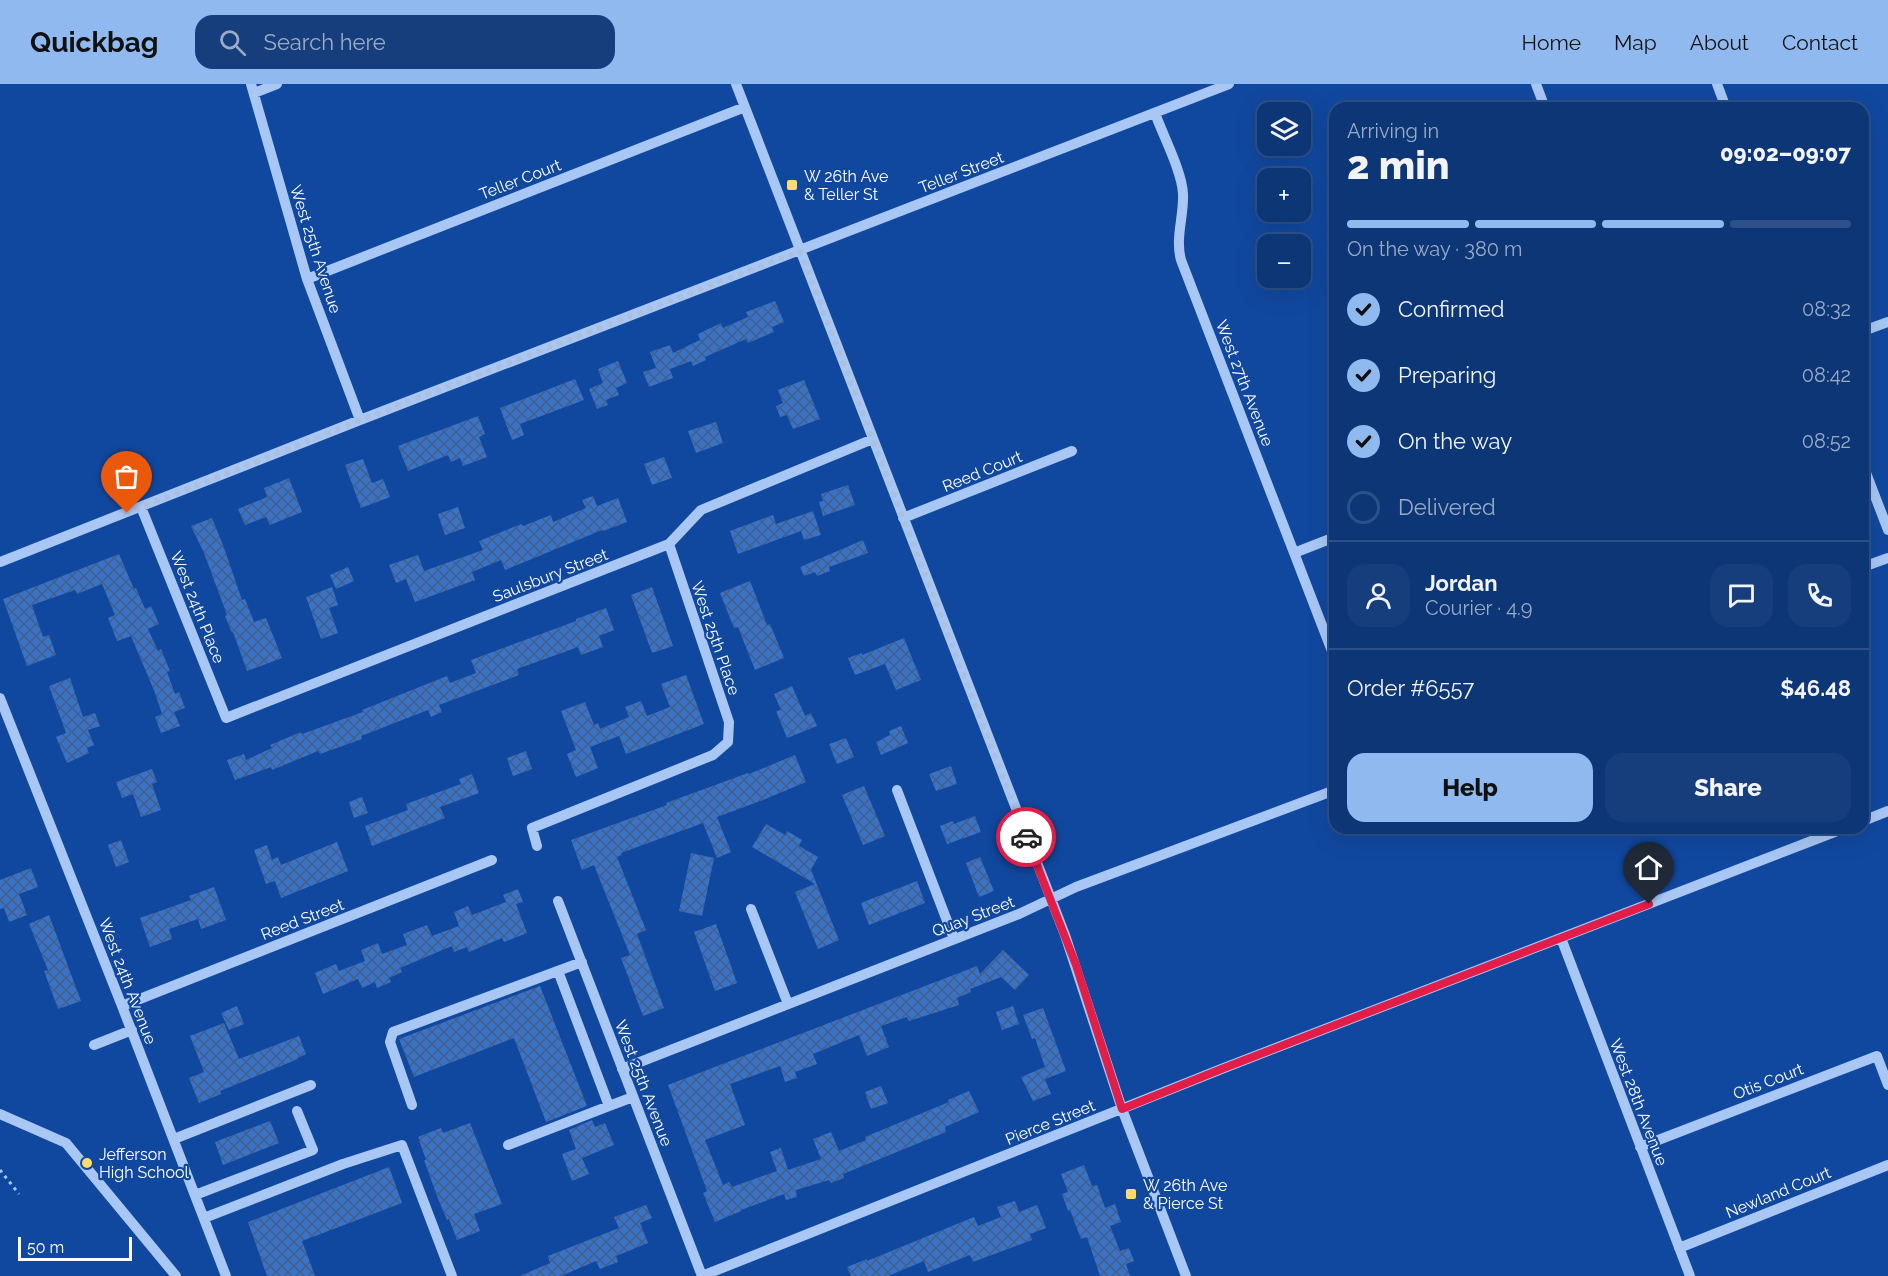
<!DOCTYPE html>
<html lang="en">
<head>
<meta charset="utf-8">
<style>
	:root { --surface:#0d3677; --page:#163e7c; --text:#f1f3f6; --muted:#9aabc6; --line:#2d5089; --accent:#90b9f0 }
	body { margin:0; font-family:Raleway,sans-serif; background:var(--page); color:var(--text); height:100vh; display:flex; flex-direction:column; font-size:22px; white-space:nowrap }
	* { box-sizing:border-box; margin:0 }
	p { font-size:20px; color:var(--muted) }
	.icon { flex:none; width:33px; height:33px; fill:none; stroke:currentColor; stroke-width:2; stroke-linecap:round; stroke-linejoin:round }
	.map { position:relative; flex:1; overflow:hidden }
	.details { position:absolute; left:1329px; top:18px; width:540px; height:732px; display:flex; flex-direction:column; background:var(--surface); border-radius:18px; box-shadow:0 6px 24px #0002,0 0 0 2px var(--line) }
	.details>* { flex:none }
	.buttons { position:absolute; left:1257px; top:18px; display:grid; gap:12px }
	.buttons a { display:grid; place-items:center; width:54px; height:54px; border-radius:12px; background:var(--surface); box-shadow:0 6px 24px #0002,0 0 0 2px var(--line); font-size:30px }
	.scale { position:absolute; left:18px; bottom:15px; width:114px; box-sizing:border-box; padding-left:6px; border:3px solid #fff; border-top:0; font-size:16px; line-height:21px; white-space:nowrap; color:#fff; -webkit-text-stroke:4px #11489f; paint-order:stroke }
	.pin { position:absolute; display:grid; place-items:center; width:51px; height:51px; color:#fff; margin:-62px -26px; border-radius:50% 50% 50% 0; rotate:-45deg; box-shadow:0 0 6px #0007 }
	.pin .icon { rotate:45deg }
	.courier { position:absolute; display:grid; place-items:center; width:60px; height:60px; margin:-30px; border:4px solid #e11d48; border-radius:50%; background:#fff; color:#222; box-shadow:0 2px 8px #0007 }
	.headline em { font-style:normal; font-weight:800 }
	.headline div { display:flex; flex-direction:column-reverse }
	.headline { display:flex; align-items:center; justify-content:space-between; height:102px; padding:0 18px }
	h1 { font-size:39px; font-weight:800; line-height:45px }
	.bar { display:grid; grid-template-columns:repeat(4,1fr); gap:9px 6px; align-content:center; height:72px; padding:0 18px }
	.bar i { height:8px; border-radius:4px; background:var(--line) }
	.bar .selected { background:var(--accent) }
	.bar p { grid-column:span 4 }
	.line { display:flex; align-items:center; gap:15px; padding:0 18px; border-top:2px solid var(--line) }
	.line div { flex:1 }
	.round { display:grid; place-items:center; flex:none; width:63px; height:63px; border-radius:18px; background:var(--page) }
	ol { padding:0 18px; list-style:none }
	li { display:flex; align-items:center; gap:18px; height:66px }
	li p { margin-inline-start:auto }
	li .icon { padding:6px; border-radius:50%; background:var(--accent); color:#111; stroke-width:4 }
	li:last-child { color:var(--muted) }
	li i { width:33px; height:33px; border:3px solid var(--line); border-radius:50% }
	.cta { display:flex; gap:12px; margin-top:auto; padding:12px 18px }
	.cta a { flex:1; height:69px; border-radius:18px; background:var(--accent); color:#111; font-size:24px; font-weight:800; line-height:69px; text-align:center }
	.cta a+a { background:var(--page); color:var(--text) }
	header { display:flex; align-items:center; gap:36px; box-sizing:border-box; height:84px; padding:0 30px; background:var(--accent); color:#111 }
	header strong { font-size:28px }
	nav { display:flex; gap:33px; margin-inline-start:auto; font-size:21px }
	.search { width:420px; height:54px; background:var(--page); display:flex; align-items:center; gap:15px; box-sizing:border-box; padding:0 21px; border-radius:18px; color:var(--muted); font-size:22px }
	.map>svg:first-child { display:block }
	.building { fill:url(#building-cross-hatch) }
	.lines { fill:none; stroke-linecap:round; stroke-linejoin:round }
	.path { stroke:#a8c7f5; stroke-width:3; stroke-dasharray:3 4.5; stroke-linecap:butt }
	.minor { stroke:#a8c7f5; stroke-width:10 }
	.done { stroke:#acbfdd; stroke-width:6; stroke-dasharray:0 10.8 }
	.route { stroke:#e11d48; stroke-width:8 }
	.poi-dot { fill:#ffdb6c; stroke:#11489f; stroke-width:2 }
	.labels { text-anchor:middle; stroke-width:4.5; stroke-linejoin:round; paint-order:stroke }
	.street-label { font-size:16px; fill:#fff; stroke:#11489f }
	.poi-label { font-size:16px; fill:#fff; stroke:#11489f; text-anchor:start }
</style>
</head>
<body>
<header>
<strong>Quickbag</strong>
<div class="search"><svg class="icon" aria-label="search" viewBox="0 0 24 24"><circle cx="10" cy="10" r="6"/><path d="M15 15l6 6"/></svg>Search here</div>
<nav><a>Home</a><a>Map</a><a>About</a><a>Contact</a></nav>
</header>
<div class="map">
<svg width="1888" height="1192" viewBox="0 0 1888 1192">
	<defs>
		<pattern id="building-cross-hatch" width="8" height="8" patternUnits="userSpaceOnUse" patternTransform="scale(1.5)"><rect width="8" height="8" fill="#3a72c6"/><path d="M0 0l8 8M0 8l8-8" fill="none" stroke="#435f89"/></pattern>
	</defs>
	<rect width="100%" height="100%" fill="#11489f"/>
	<!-- building -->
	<path class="building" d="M775,217L784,238L772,243L774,248L748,259L746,255L705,273L706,276L693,282L691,277L670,285L673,294L649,303L643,288L656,284L650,268L670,261L673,269L700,256L698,250L721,239L723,244L748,233L746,228Z
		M618,277L627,299L616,304L619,311L606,316L608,321L597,325L589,305L603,299L598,285Z
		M575,295L584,316L520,340L524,351L512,356L500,324Z
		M804,296L820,335L793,345L787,331L780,333L776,322L783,319L778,306Z
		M478,332L485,350L479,353L487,373L463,382L460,374L451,378L448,371L408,387L398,362Z
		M716,338L723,359L696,369L688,347Z
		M664,373L672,394L652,401L644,380Z
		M363,375L372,399L383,395L390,413L361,424L345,381Z
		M289,394L302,428L270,441L266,433L245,441L238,425L267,413L264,404Z
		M848,401L855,421L823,432L819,418L823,417L821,410Z
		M593,412L597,422L618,414L627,438L603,447L602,446L505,486L501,476L472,488L475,496L415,518L406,495L396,499L389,481L418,471L424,487L483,466L479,457L521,440L523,442L551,431L553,438L586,424L582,416Z
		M458,423L465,444L445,451L438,430Z
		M813,427L821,451L804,456L801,447L738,470L730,447L773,431L776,440Z
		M212,434L223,461L242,516L245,515L254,538L266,534L282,574L247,587L233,548L232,549L225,532L227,531L204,469L191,442Z
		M863,456L868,469L829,483L830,487L817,492L815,488L804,492L800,483Z
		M119,470L134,505L136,504L145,525L151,522L159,540L148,545L158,567L161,565L170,587L167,588L175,610L179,608L185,624L174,628L180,642L161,649L155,633L162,630L155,609L131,552L117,557L108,534L115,531L102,500L77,510L75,506L32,521L43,553L49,551L56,571L27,582L3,515Z
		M348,483L354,497L336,505L330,491Z
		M750,497L767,541L770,540L784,574L755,586L738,543L734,544L720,509Z
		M332,503L338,521L329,524L338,549L321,555L306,513Z
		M652,503L673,562L652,569L631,511Z
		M606,524L614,546L599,552L603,563L581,571L578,563L517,585L519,591L439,621L442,628L431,633L428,626L361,652L362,655L320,670L318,667L272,686L271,683L235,696L227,676L244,670L246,676L272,664L270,661L301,648L302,650L363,628L362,626L447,592L450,599L476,589L471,576L576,537V535Z
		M904,554L921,596L896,606L885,580L855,591L848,574L862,569V571Z
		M686,591L704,640L626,670L619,652L590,663L598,684L576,693L567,670L576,666L561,627L585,618L594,641L598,639L600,645L629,633L625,623L641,617L647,632L670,623L661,600Z
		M70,594L83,633L95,629L100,642L88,646L94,661L87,664L89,669L67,679L56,653L66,649L49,602Z
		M792,602L805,632L811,629L817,642L787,654L776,627L781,626L774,610Z
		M901,642L908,659L881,671L876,658L890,651L889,647Z
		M846,654L854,673L837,680L829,660Z
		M526,667L532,685L513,692L507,674Z
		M795,671L806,698L763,716L717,733L731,768L717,774L703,739L621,769L622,771L617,773L646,846L637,850L664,924L643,932L621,874L630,871L594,781L582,786L571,756L667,721L666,719L748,689L749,690Z
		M951,682L957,700L936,707L929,690Z
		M152,685L157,698L152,700L161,726L141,733L133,710L122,714L116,698Z
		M472,690L479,709L440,723L445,734L372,762L365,742L408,726L406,720L461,700L459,695Z
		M864,702L885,752L863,761L842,711Z
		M362,713L368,729L354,734L349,718Z
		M975,732L981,748L947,760L940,742L953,737L954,740Z
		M766,740L785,751L787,747L802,756L799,762L818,773L811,786L839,856L818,865L795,808L815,800L752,763Z
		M121,756L129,778L116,783L108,761Z
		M337,758L348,787L281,814L275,797L266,800L254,766L267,761L272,776L278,773L281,781Z
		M691,769L714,774L702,832L679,827Z
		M980,773L994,807L979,813L966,779Z
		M31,784L38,803L19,810L27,831L9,838L4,824L0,825V796Z
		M917,797L925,819L869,841L861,819Z
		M214,803L226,836L201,845L198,835L169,845L172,855L150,863L140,834L191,816L189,812Z
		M518,805L523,818L516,820L527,849L504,858L502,854L469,868L467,863L454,868L452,862L400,884L402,888L389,894L391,898L377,904L375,898L362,904L358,895L323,910L315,889L336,880L339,887L365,877L361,866L378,859L382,870L407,861L403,850L427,841L432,852L459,842L454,828L468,822L472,831L506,818L503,811Z
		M49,831L81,917L58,925L44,887L48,886L29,840Z
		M716,840L737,899L715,907L694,848Z
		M1003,866L1029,891L1015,906L1001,893L970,905L971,908L957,914L959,921L909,937L907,933L881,942L889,963L867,972L859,951L813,970L817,980L795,988L797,994L785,998L780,982L730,1000L745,1041L705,1056L723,1101L729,1098L732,1103L777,1087L770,1068L781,1064L788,1086L821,1075L813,1055L831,1048L839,1067L866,1056L865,1053L949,1018L948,1016L969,1007L979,1028L945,1043L946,1048L843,1090L844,1094L831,1099L829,1096L796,1106L797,1113L786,1116L784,1110L741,1126V1127L715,1138L703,1109L707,1107L668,1001L977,882L980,890Z
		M540,902L587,1022L546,1038L514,954L414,993L399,955Z
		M237,922L244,940L229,946L221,929Z
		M1013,922L1019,940L1002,946L996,928Z
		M1043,924L1066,987L1045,995L1051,1010L1033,1017L1021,993L1045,983L1035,954L1032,955L1023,931Z
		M224,939L239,975L299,952L306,970L298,974V975L220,1007L221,1010L199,1019L189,994L204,988L190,952Z
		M881,1002L888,1019L871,1025L865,1008Z
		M592,1036L595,1043L605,1039L614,1061L582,1074L589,1090L572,1097L562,1070L576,1065L569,1046Z
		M270,1037L279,1059L223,1081L215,1058Z
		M470,1039L502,1120L474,1130L480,1147L457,1156L449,1135L447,1136L437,1112L424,1076H426L418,1053L441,1044L443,1049Z
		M1084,1081L1092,1102L1097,1101L1105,1124L1115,1120L1121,1138L1110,1142L1120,1167L1129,1164L1134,1177L1126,1180L1130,1192H1100L1087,1153L1081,1155L1070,1126L1068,1127L1062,1110L1068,1108L1061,1090Z
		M389,1083L402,1119L302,1157L315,1192H267L248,1138Z
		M1015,1117L1019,1128L1037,1121L1046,1144L1030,1150L1032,1156L973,1178L970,1171L928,1188L924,1177L888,1192H851L847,1183L867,1175V1177L974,1133L978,1142L1001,1133L997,1123Z
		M646,1121L652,1134L640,1139L648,1159L616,1172L618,1178L600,1185L596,1177L561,1192H520L550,1179L548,1172L619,1144L614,1133Z"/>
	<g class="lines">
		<!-- path -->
		<path class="path" d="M0,1086L19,1110"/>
		<!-- minor -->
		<path class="minor" d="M251,0L307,195L360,336
			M736,0L1065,851L1122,1025L1186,1192
			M1536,0L1545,24
			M1717,0L1726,24
			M254,9L277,0
			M1155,29C1163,52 1182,87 1183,110C1184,132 1175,154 1181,176L1335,575
			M307,195L745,23
			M1863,247L1888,238
			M1863,381L1888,446
			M141,423L226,634L669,460L701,426L873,355
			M903,434L1072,367
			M1294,469L1335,453
			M0,478L360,336L1229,0
			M1863,483L1888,474
			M0,614L122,922L226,1192
			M897,706L954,855
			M1863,737L1888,727
			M537,762L532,744L713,671L728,658L729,638L669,460
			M558,817L702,1192
			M751,825L788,920
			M1561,854L1690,1192
			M558,887L609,1022L633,1013
			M122,922L492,776
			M94,961L132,946
			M622,985L1019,830L1076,803L1335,706
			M412,1021L390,958L393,948L582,878
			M0,1030L66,1059L176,1192
			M174,1055L311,1001
			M508,1061L609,1022
			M1640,1063L1877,972L1888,1001
			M195,1111L313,1066L297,1027
			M204,1134L343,1080L402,1061L452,1192
			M1679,1164L1888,1081
			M702,1192L1224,984L1845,744"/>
	</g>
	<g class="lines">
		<!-- done -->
		<path class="done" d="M127,429L360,336L800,167L1026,753"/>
		<!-- route -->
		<path class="route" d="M1026,753L1076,881L1122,1025L1224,984L1649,820"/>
	</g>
	<!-- markers -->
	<g class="poi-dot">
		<rect x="786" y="95" width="12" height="12" rx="3"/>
		<circle cx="87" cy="1079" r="6"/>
		<rect x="1125" y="1104" width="12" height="12" rx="3"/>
	</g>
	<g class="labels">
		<!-- street labels -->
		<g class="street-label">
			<text transform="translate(961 88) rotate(-21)" y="6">Teller Street</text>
			<text transform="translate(520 95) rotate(-21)" y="6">Teller Court</text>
			<text transform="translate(316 165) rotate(72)" y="6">West 25th Avenue</text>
			<text transform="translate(1245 299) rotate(69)" y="6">West 27th Avenue</text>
			<text transform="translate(982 387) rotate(-22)" y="6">Reed Court</text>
			<text transform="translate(550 491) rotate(-21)" y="6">Saulsbury Street</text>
			<text transform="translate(198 523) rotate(68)" y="6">West 24th Place</text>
			<text transform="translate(716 554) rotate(71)" y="6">West 25th Place</text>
			<text transform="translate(973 832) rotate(-21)" y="6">Quay Street</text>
			<text transform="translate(302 835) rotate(-21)" y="6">Reed Street</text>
			<text transform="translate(128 897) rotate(69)" y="6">West 24th Avenue</text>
			<text transform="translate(1768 997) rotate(-21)" y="6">Otis Court</text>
			<text transform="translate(644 999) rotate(69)" y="6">West 25th Avenue</text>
			<text transform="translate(1639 1018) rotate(69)" y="6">West 28th Avenue</text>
			<text transform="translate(1050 1038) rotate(-22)" y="6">Pierce Street</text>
			<text transform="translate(1778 1108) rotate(-22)" y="6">Newland Court</text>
		</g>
		<!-- poi labels -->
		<g class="poi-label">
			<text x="804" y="98">W 26th Ave<tspan x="804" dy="18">&amp; Teller St</tspan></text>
			<text x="99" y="1076">Jefferson<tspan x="99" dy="18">High School</tspan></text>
			<text x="1143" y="1107">W 26th Ave<tspan x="1143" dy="18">&amp; Pierce St</tspan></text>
		</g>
	</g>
</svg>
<div class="buttons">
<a><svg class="icon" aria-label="layers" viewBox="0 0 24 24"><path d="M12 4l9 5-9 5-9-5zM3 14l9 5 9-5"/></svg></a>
<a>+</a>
<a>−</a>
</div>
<div class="scale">50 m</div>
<div class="pin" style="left:127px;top:429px;background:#ea580c"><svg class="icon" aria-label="bag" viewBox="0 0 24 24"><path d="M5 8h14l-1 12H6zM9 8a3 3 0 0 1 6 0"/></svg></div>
<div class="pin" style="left:1649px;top:820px;background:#1f2937"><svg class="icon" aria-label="home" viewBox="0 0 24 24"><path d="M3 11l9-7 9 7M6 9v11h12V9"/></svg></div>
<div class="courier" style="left:1026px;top:753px"><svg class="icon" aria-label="car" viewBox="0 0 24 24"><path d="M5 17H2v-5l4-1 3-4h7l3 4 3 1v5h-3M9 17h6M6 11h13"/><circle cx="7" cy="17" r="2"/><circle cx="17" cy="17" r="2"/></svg></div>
<section class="details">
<div class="headline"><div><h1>2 min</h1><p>Arriving in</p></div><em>09:02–09:07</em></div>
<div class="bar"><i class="selected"></i><i class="selected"></i><i class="selected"></i><i></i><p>On the way · 380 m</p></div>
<ol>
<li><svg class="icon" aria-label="check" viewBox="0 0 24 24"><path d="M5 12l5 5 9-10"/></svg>Confirmed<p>08:32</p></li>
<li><svg class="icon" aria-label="check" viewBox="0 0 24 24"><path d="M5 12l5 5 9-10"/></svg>Preparing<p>08:42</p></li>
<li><svg class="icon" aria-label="check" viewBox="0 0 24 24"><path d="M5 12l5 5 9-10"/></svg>On the way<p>08:52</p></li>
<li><i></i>Delivered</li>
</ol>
<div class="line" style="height:108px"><a class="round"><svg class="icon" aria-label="person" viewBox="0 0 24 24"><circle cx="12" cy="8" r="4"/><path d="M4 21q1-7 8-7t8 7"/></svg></a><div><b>Jordan</b><p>Courier · 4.9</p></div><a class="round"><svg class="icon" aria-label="chat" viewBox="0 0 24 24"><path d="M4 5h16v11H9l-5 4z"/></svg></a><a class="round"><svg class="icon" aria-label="phone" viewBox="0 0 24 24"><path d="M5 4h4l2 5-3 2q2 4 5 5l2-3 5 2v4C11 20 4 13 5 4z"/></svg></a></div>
<div class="line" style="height:78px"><div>Order #6557</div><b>$46.48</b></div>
<div class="cta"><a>Help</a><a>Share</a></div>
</section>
</div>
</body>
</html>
